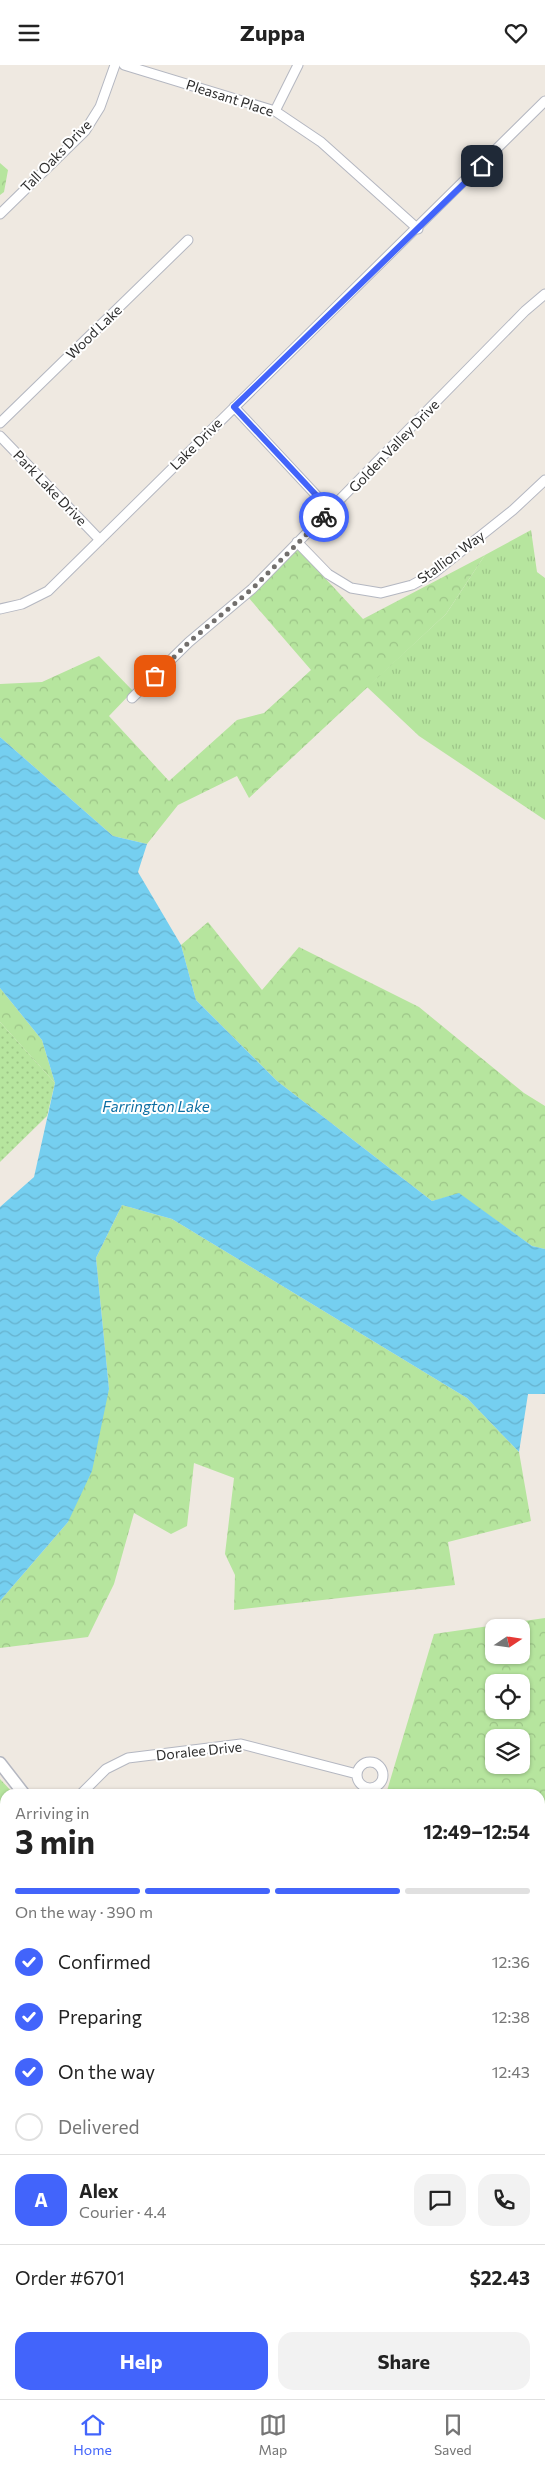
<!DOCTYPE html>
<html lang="en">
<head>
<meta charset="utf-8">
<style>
	:root { --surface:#fff; --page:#f2f2f2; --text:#222; --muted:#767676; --line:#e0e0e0; --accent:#4264fb }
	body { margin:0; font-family:Commissioner,sans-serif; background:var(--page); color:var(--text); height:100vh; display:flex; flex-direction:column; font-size:19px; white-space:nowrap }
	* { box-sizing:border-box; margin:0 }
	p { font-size:16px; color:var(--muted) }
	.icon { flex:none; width:28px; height:28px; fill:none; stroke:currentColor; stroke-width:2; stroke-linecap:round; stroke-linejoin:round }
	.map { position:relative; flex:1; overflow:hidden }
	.side { position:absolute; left:0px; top:1724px; width:545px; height:611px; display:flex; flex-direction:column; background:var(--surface); border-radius:15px 15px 0 0; box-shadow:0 1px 4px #0004 }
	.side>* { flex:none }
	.needle { width:32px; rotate:77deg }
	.tools { position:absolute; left:485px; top:1554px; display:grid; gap:10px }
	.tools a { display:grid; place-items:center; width:45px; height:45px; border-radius:10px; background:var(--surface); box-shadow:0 1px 4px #0004; font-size:25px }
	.pin { position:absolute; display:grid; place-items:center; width:42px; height:42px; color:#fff; margin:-21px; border-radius:10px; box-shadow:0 2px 8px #0006 }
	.courier { position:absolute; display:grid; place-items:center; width:50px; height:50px; margin:-25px; border:4px solid #4264fb; border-radius:50%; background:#fff; color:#222; box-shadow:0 1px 6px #0007 }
	.overview em { font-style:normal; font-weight:700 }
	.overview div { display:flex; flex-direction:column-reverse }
	.overview { display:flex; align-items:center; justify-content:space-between; height:85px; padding:0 15px }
	h1 { font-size:32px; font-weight:700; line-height:38px }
	.bar { display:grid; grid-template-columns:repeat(4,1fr); gap:8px 5px; align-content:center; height:60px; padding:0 15px }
	.bar i { height:6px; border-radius:4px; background:var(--line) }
	.bar .selected { background:var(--accent) }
	.bar p { grid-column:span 4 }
	.line { display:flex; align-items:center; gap:12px; padding:0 15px; border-top:1px solid var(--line) }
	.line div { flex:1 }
	.round { display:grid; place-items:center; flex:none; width:52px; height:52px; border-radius:15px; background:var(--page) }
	ol { padding:0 15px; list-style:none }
	li { display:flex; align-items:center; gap:15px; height:55px }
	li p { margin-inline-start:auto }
	li .icon { padding:5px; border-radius:50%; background:var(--accent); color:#fff; stroke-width:4 }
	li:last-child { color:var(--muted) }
	li i { width:28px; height:28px; border:2px solid var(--line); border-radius:50% }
	.button { display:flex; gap:10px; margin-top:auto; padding:10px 15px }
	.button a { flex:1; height:58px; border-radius:15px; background:var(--accent); color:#fff; font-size:20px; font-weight:700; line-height:58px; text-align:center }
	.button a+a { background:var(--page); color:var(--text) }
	header { display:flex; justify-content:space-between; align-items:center; height:65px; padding:0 15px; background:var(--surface); font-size:22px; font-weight:700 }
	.dock { display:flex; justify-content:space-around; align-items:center; height:70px; border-top:1px solid var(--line); background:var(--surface); font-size:14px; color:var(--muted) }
	.dock a { display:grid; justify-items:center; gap:2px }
	.dock .selected { color:var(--accent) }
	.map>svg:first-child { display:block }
	.grass { fill:url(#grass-tufts) }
	.forest { fill:url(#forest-crowns); fill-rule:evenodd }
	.park { fill:url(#park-dots) }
	.water { fill:url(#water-waves) }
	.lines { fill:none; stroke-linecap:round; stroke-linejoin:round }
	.minor-casing { stroke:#b4b7c1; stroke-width:11 }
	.tertiary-casing { stroke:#b4b7c1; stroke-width:14 }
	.minor { stroke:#fff; stroke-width:9 }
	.tertiary { stroke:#fff; stroke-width:11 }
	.done { stroke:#726f6d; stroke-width:5; stroke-dasharray:0 9 }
	.route { stroke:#4264fb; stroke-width:6 }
	.labels { text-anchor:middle; stroke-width:4; stroke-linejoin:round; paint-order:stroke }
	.street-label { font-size:14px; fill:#2e2e2e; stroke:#fff }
	.water-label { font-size:15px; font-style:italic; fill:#0d6fa3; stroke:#fff }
</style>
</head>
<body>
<header><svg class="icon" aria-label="menu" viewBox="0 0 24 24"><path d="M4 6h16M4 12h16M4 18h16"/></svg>Zuppa<svg class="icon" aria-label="heart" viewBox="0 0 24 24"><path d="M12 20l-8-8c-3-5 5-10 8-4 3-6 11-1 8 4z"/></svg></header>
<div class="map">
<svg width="545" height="2334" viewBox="0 0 545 2334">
	<defs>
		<pattern id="grass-tufts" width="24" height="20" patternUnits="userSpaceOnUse" patternTransform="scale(1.25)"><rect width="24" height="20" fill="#b6e59e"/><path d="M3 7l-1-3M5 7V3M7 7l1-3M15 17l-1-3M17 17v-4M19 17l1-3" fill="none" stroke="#9dc588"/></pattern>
		<pattern id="forest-crowns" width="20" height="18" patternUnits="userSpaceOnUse" patternTransform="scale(1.25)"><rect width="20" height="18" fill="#b6e59e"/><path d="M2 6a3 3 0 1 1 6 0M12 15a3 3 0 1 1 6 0" fill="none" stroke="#9dc588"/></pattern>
		<pattern id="park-dots" width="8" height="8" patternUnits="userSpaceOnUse" patternTransform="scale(1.25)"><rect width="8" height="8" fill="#b6e59e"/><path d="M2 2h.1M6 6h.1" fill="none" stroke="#9dc588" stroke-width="1.8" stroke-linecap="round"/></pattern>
		<pattern id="water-waves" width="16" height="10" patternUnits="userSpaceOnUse" patternTransform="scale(1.25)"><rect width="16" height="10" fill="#75cff0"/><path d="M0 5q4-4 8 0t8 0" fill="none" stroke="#66b2ce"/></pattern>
	</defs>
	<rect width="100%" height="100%" fill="#efe9e1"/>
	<!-- grass -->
	<path class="grass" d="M531,465L537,507L545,513V755L419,671L367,622L446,549L485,490Z"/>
	<!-- forest -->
	<path class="forest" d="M0,98L8,105L4,127L0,130Z
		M298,484L363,554L485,490L446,549L249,733L237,711L178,740L147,779L113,771L0,672V619L42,617L99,591L133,626L109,651L169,716L237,655L264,648L311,605L248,532Z
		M208,857L262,925L299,882L419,942L524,1028L545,1041V1184L532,1181L459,1129L432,1136L277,1016L196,935L181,880Z
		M0,923L42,975L55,1018L0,957Z
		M122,1140L172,1154L467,1333L519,1387L531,1456L448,1477L455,1520L234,1545L235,1510L225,1489L234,1413L194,1398L187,1461L171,1469L134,1448L114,1519L88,1572L0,1583V1536L68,1457L109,1324L96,1193Z
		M545,1553V1748H540V1729H386L434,1569ZM494,1562H521V1590H494ZM494,1618H521V1645H494ZM521,1672V1700H494V1672Z
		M0,1714L14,1729H5V1742L0,1741Z
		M540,2122L545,2126V2334H269L264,2330H540Z
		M0,2154L5,2162V2330H192L185,2334H0Z"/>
	<!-- park -->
	<path class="park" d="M0,957L55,1018L47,1051L0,1097Z"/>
	<!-- water -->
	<path class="water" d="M0,672L113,771L147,779L138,807L181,880L196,935L277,1016L432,1136L459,1128L532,1181L545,1184V1329H528L519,1387L467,1333L172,1154L122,1140L96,1193L109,1324L92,1406L68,1457L0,1536V1142L34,1112L55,1018L42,975L0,923Z"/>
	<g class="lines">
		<!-- minor casing -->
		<g class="minor-casing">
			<path id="minor" d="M124,0L275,46L321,77L418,164
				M275,46L298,0
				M0,149L85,66L100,42L115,0
				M234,342L331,446
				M0,358L188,175
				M0,371L100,475
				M297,477L328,509L351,523L381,528L412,520L434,508L513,445L545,415
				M0,544L22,539L48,526L545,36
				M132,633L189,577L252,524L525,246L545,229
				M357 1710a13 13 0 1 1 26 0a13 13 0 1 1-26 0Z
				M81,1729L106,1704L128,1693L241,1679L357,1709
				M540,1864L545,1863
				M540,1963L545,1967"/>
		</g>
		<!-- tertiary casing -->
		<g class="tertiary-casing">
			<path id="tertiary" d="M0,1698L24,1729
				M540,2113L545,2116"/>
		</g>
		<!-- minor -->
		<use href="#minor" class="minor"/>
		<!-- tertiary -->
		<use href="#tertiary" class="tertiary"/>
	</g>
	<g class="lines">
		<!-- done -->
		<path class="done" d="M155,611L189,577L252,524L324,452"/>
		<!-- route -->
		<path class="route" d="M324,452L331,446L234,342L482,101"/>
	</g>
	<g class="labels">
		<!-- street labels -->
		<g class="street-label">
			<text transform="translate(230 33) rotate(18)" y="5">Pleasant Place</text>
			<text transform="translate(56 91) rotate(-46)" y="5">Tall Oaks Drive</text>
			<text transform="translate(94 267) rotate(-44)" y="5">Wood Lake</text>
			<text transform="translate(196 379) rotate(-45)" y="5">Lake Drive</text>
			<text transform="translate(394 381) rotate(-46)" y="5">Golden Valley Drive</text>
			<text transform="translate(50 423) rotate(46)" y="5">Park Lake Drive</text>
			<text transform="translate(451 492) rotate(-36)" y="5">Stallion Way</text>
			<text transform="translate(199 1686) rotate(-6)" y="5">Doralee Drive</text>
		</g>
		<!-- water labels -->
		<g class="water-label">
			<text x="156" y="1047">Farrington Lake</text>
		</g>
	</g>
</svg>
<div class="tools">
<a><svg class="needle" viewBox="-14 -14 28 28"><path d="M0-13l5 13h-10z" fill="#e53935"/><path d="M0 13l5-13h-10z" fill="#767676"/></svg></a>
<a><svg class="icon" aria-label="locate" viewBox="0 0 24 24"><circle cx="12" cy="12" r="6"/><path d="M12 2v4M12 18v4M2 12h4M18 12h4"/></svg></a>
<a><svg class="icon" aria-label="layers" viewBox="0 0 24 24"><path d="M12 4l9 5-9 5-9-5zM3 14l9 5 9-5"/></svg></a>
</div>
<div class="pin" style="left:155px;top:611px;background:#ea580c"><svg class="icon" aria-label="bag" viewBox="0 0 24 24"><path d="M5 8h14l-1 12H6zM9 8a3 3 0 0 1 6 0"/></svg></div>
<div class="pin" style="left:482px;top:101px;background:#1f2937"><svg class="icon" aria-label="home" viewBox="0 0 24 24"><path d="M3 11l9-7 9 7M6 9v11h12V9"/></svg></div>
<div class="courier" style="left:324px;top:452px"><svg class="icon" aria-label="bike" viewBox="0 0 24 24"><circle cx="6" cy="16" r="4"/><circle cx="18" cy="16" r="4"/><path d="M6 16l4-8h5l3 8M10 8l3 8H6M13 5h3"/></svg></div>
<section class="side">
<div class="overview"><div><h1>3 min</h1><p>Arriving in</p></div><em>12:49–12:54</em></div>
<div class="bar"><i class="selected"></i><i class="selected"></i><i class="selected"></i><i></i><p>On the way · 390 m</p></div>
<ol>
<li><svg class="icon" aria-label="check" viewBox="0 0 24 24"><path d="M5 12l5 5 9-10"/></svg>Confirmed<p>12:36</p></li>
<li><svg class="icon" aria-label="check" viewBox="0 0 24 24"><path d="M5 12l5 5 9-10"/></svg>Preparing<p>12:38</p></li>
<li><svg class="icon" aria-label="check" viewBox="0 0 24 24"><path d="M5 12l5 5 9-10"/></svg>On the way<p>12:43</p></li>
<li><i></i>Delivered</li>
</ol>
<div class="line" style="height:90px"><b class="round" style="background:var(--accent);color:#fff">A</b><div><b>Alex</b><p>Courier · 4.4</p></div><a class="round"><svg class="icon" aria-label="chat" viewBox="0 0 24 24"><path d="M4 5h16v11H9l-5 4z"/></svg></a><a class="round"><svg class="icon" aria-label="phone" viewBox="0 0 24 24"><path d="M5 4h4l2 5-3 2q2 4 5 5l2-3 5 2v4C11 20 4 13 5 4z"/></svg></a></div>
<div class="line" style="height:65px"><div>Order #6701</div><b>$22.43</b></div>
<div class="button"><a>Help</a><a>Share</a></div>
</section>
</div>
<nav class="dock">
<a class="selected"><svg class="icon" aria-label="home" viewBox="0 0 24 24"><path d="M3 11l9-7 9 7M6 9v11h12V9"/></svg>Home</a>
<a><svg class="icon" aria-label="map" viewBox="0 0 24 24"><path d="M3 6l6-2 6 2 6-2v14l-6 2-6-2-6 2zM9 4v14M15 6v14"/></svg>Map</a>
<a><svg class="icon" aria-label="saved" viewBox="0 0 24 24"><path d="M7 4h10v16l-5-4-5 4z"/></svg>Saved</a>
</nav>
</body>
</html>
